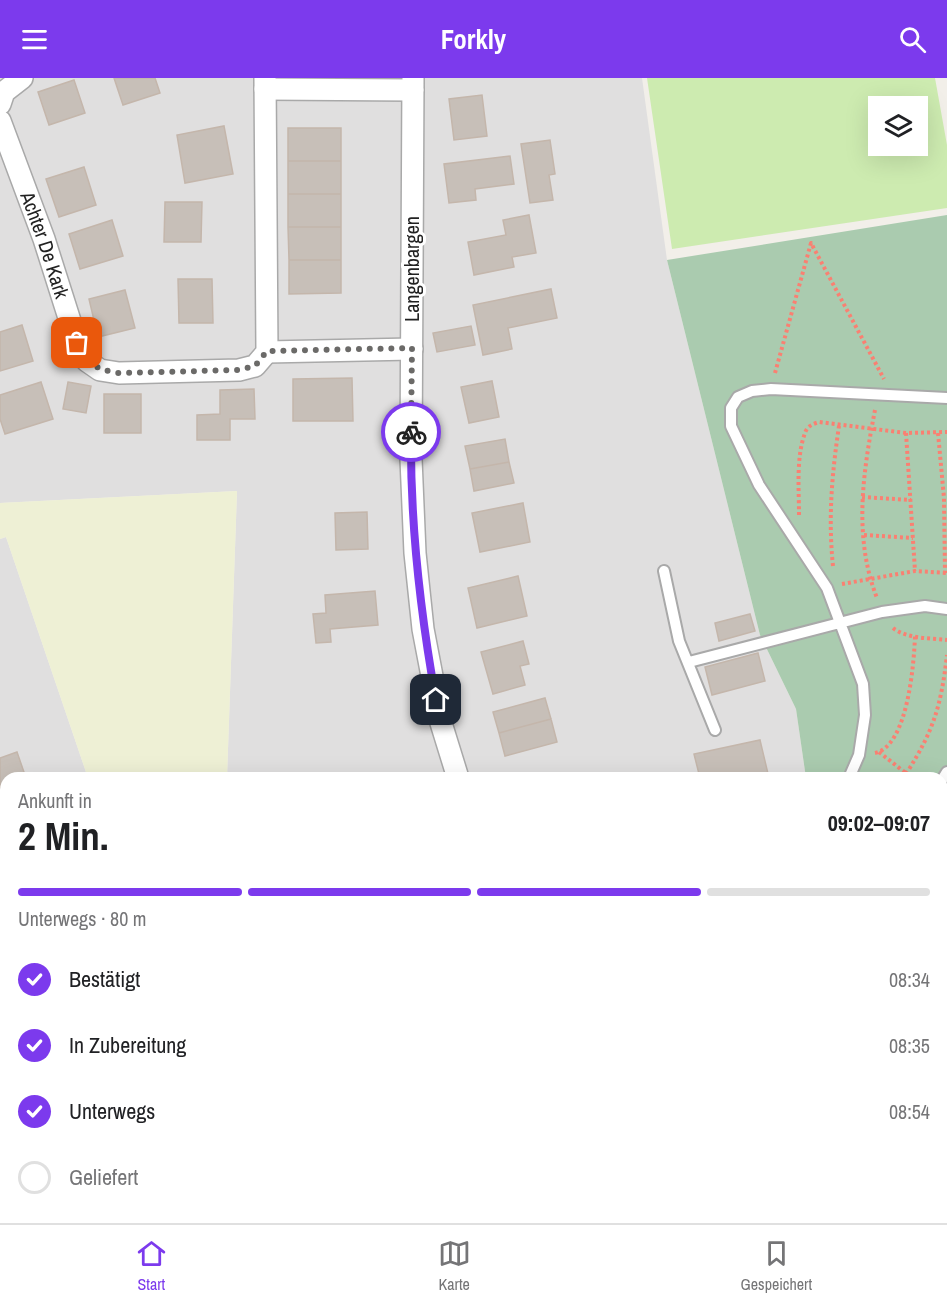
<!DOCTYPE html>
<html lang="de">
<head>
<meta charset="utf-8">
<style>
	:root { --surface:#fff; --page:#f6f6f6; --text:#202124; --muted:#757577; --line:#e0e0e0; --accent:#7c3aed }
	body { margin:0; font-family:"Archivo Narrow",sans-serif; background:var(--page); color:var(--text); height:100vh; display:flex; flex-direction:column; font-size:22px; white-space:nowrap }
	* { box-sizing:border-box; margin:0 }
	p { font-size:20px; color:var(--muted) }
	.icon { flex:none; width:33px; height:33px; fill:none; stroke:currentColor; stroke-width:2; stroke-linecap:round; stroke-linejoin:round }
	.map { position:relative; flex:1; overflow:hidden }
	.side { position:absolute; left:0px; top:694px; width:948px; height:452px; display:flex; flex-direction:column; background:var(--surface); border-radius:18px 18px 0 0; box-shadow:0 6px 24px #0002 }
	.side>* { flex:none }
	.fabs { position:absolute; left:868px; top:18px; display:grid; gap:12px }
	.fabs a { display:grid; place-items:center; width:60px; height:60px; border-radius:0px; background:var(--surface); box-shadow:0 6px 24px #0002; font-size:30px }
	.pin { position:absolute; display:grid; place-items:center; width:51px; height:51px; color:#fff; margin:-26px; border-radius:12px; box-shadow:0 3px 9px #0006 }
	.courier { position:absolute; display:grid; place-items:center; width:60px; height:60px; margin:-30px; border:4px solid #7c3aed; border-radius:50%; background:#fff; color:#222; box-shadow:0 2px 8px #0007 }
	.overview em { font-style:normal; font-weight:800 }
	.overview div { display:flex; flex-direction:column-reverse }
	.overview { display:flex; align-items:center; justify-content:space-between; height:102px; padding:0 18px }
	h1 { font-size:39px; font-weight:800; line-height:45px }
	.bar { display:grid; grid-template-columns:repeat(4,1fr); gap:9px 6px; align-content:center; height:72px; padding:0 18px }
	.bar i { height:8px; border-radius:4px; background:var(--line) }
	.bar .active { background:var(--accent) }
	.bar p { grid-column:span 4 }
	ol { padding:0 18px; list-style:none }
	li { display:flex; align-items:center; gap:18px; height:66px }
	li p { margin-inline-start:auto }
	li .icon { padding:6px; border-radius:50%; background:var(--accent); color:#fff; stroke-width:4 }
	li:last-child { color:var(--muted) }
	li i { width:33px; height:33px; border:3px solid var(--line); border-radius:50% }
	header { display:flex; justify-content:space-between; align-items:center; height:78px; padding:0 18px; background:var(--accent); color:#fff; font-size:27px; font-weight:800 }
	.tab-bar { display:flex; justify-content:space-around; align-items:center; height:84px; border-top:2px solid var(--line); background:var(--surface); font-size:16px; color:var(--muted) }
	.tab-bar a { display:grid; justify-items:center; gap:3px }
	.tab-bar .active { color:var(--accent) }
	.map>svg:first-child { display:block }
	.residential { fill:#e0dfdf }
	.farmland { fill:#eef0d5 }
	.grass { fill:#cdebb0; fill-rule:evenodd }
	.cemetery { fill:#aacbaf }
	.building { fill:#c7bfb8; stroke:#c4b6ab; stroke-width:1.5 }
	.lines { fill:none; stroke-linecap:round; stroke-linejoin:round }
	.lane-casing { stroke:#a9a9a9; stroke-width:14 }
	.street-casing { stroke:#a9a9a9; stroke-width:24 }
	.path { stroke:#fa8072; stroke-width:4; stroke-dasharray:3 3; stroke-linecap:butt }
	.lane { stroke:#fff; stroke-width:10 }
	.street { stroke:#fff; stroke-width:21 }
	.done { stroke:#6b6a68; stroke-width:6; stroke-dasharray:0 10.8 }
	.route { stroke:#7c3aed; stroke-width:8 }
	.labels { text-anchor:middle; stroke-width:6; stroke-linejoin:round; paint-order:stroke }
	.street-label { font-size:20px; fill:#222; stroke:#fff }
</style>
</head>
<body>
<header><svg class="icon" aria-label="menu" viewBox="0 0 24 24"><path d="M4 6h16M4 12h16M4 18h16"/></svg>Forkly<svg class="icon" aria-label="search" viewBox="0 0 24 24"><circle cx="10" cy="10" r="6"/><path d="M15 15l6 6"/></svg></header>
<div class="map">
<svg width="947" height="1145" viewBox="0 0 947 1145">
	<rect width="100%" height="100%" fill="#f2efe9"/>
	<!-- residential -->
	<path class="residential" d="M0,0H642L667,182L760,557L796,631L806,700H227L237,413L0,425Z
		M6,459L88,700H6V1140H133L131,1145H0V461Z
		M947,781V1145H384L374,1140H942V783Z"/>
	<!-- farmland -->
	<path class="farmland" d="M237,413L227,700H88L6,459L0,461V425Z
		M133,1140H374L384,1145H131Z"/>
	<!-- grass -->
	<path class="grass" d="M647,0H935L947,67V130L672,171ZM879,28H918V68H879Z"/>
	<!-- cemetery -->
	<path class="cemetery" d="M947,137V781L942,783V700H806L796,631L760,557L667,182Z"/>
	<!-- building -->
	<path class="building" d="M114,0H155L160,15L123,27Z
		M74,2L85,35L49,47L38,14Z
		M482,17L487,58L454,62L449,21Z
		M224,48L233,96L185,105L177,57Z
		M288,50H341V83H288Z
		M550,62L555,96L549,97L553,122L530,125L521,66Z
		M510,78L514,106L475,111L476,122L449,125L444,86Z
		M288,83H341V116H288Z
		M84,89L96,127L59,139L46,101Z
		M288,116H341V149H288Z
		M165,124H202L201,164H164Z
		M529,137L536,175L512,179L514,189L474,197L468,164L506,157L503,142Z
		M112,142L123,178L80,191L69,156Z
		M288,149H341V182H289Z
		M289,182H341V215L289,216Z
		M178,201H212L213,245H179Z
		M551,211L557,240L508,250L512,271L483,277L473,227Z
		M125,212L135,250L98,259L89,221Z
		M22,247L33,283L0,293V254Z
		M471,248L475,267L437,274L433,255Z
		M352,300L353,343H293V301Z
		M492,303L499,339L469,345L461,309Z
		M41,304L53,341L5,356L0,341V317Z
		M68,304L91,308L86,335L63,331Z
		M254,311L255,341H230V362H197V337L220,336V312Z
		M104,316H141V355H104Z
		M505,361L509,384L470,391L465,368Z
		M509,384L514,405L474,413L470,391Z
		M523,425L530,464L480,474L472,435Z
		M367,434L368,471L336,472L335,435Z
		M518,498L527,538L477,550L468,510Z
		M375,513L378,547L330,551L331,564L316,565L313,536L326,535L325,517Z
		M750,536L755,553L719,563L715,545Z
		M523,563L529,586L520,588L525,607L493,616L481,574Z
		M758,575L765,603L712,617L705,589Z
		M545,620L551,641L499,655L493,634Z
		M551,641L557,664L505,678L499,655Z
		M760,662L769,700H700L694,676Z
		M17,674L26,700H6V708L0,710V680Z
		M945,976H947V1010L942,1008Z
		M667,1140H696L694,1145Z
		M722,1140H787L786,1145H720Z"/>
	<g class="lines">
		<!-- lane casing -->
		<g class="lane-casing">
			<path id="lane" d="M664,493L679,563L715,652
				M689,584L882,534L925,528L947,531
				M849,700L859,677L865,637L863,606L827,510L759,407L731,348V330L738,319L752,313L771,311L947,320
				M942,702L947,694"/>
		</g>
		<!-- street casing -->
		<g class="street-casing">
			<g id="street">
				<path d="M413,0L411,381L415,475L423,551L441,645L458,700"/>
				<path d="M265,11L413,12"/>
				<path d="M0,26L4,14L22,0"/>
				<path id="s1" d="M0,43L44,161L77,265L87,283L100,292L119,295L239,292L255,288L267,274L265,0"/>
				<path d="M267,274L412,271"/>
				<path d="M0,805L6,810"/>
				<path d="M0,868L6,866"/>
				<path d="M942,1106L947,1107"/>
				<path d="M805,1145L807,1140"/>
			</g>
		</g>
		<!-- path -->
		<path class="path" d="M775,295L811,165L884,301
			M875,332C863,394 853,459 877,520
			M906,355L915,493
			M938,355L944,420L945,495
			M862,419L911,422
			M799,437C799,411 796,379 805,355C807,348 813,346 819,344L906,355L947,354
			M864,457L913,460
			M833,488C828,440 832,395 839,348
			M842,506L915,493L947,495
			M893,550C907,561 930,560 947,562
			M879,674L912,700
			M875,675C908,668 914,585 915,558
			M906,696C934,652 941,628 947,577
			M942,772L947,770"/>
		<!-- lane -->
		<use href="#lane" class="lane"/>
		<!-- street -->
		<use href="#street" class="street"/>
	</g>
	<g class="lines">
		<!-- done -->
		<path class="done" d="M77,265C89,287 94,291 119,295L239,292L255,288L267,273L412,270L411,354"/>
		<!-- route -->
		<path class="route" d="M411,354C410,444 420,533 436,622"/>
	</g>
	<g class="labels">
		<!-- street labels -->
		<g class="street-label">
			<text dy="7" stroke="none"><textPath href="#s1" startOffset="132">Achter De Kark</textPath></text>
			<text transform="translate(412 191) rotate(-90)" y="7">Langenbargen</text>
		</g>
	</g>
</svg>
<div class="fabs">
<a><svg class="icon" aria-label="layers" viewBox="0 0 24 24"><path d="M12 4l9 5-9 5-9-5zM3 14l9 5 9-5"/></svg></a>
</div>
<div class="pin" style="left:77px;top:265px;background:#ea580c"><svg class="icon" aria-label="bag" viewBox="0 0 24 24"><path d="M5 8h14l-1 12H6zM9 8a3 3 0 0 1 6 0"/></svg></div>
<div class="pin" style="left:436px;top:622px;background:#1f2937"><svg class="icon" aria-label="home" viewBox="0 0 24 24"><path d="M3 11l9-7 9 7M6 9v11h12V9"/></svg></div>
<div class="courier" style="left:411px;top:354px"><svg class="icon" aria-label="bike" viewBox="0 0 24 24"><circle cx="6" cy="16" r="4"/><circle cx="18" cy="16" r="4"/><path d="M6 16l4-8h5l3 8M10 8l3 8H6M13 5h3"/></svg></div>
<section class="side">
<div class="overview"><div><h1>2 Min.</h1><p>Ankunft in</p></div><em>09:02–09:07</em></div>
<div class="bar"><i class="active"></i><i class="active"></i><i class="active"></i><i></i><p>Unterwegs · 80 m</p></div>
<ol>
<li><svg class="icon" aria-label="check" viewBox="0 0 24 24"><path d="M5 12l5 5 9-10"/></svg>Bestätigt<p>08:34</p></li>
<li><svg class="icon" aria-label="check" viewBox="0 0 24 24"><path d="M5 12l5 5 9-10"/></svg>In Zubereitung<p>08:35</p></li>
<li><svg class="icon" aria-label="check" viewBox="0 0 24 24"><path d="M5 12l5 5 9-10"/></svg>Unterwegs<p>08:54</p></li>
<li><i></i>Geliefert</li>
</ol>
</section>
</div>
<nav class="tab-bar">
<a class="active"><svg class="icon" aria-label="home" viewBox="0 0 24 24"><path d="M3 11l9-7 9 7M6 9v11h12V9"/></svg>Start</a>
<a><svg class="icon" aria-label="map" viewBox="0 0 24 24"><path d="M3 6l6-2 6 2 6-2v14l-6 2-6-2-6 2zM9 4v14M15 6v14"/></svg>Karte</a>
<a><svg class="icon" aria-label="saved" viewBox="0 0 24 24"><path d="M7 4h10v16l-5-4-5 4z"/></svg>Gespeichert</a>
</nav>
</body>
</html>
